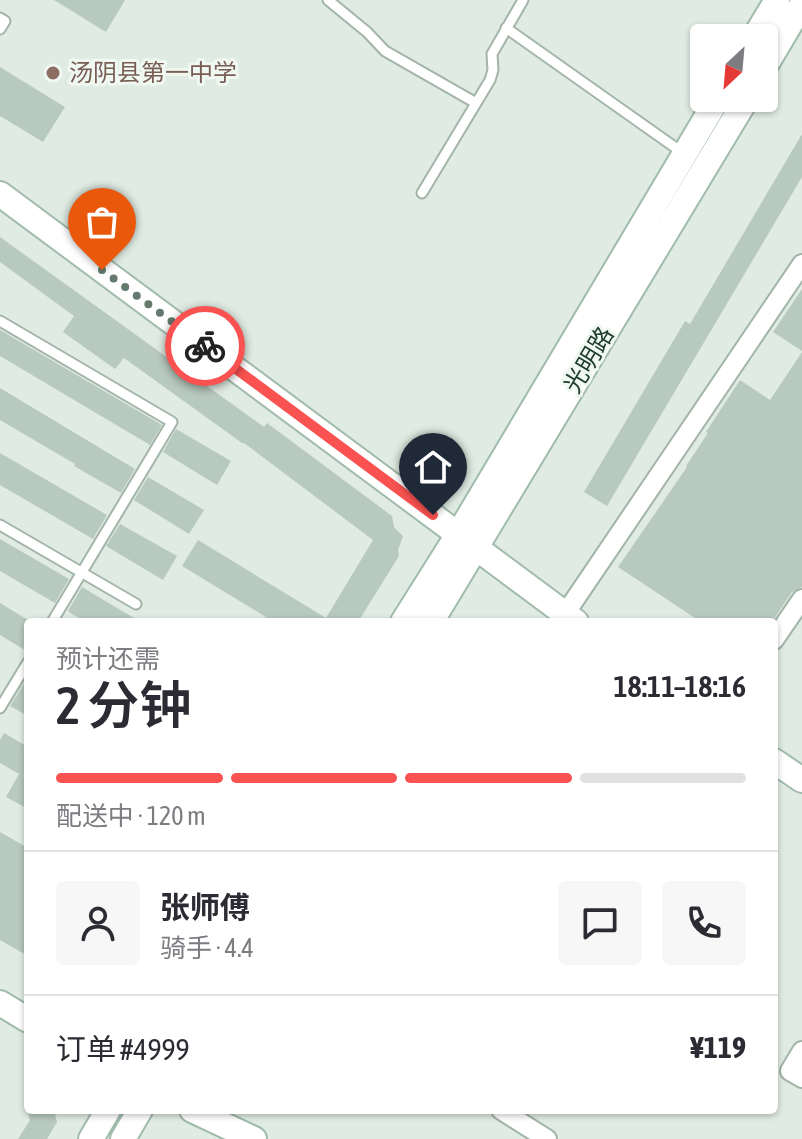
<!DOCTYPE html>
<html lang="zh">
<head>
<meta charset="utf-8">
<style>
	:root { --surface:#fff; --page:#f7f7f7; --text:#2b2b33; --muted:#7c7c81; --line:#e1e1e2; --accent:#f95250 }
	body { margin:0; font-family:"Asap Condensed","Noto Sans SC",sans-serif; background:var(--page); color:var(--text); height:100vh; display:flex; flex-direction:column; font-size:30px; white-space:nowrap }
	* { box-sizing:border-box; margin:0 }
	p { font-size:26px; color:var(--muted) }
	.icon { flex:none; width:44px; height:44px; fill:none; stroke:currentColor; stroke-width:2; stroke-linecap:round; stroke-linejoin:round }
	.map { position:relative; flex:1; overflow:hidden }
	.panel { position:absolute; left:24px; top:618px; width:754px; height:496px; display:flex; flex-direction:column; background:var(--surface); border-radius:8px; box-shadow:0 2px 6px #0004 }
	.panel>* { flex:none }
	.needle { width:52px; rotate:206deg }
	.buttons { position:absolute; left:690px; top:24px; display:grid; gap:16px }
	.buttons a { display:grid; place-items:center; width:88px; height:88px; border-radius:8px; background:var(--surface); box-shadow:0 2px 6px #0004; font-size:40px }
	.pin { position:absolute; display:grid; place-items:center; width:68px; height:68px; color:#fff; margin:-82px -34px; border-radius:50% 50% 50% 0; rotate:-45deg; box-shadow:0 0 8px #0007 }
	.pin .icon { rotate:45deg }
	.courier { position:absolute; display:grid; place-items:center; width:80px; height:80px; margin:-40px; border:6px solid #f95250; border-radius:50%; background:#fff; color:#222; box-shadow:0 2px 10px #0007 }
	.overview em { font-style:normal; font-weight:600 }
	.overview div { display:flex; flex-direction:column-reverse }
	.overview { display:flex; align-items:center; justify-content:space-between; height:136px; padding:0 32px }
	h1 { font-size:52px; font-weight:600; line-height:60px }
	.bar { display:grid; grid-template-columns:repeat(4,1fr); gap:12px 8px; align-content:center; height:96px; padding:0 32px }
	.bar i { height:10px; border-radius:6px; background:var(--line) }
	.bar .current { background:var(--accent) }
	.bar p { grid-column:span 4 }
	.line { display:flex; align-items:center; gap:20px; padding:0 32px; border-top:2px solid var(--line) }
	.line div { flex:1 }
	.round { display:grid; place-items:center; flex:none; width:84px; height:84px; border-radius:8px; background:var(--page) }
	.map>svg:first-child { display:block }
	.building { fill:#b8c9bf }
	.lines { fill:none; stroke-linecap:round; stroke-linejoin:round }
	.lane-casing { stroke:#a3b4a9; stroke-width:13 }
	.street-casing { stroke:#a3b4a9; stroke-width:22 }
	.secondary-casing { stroke:#a0bbac; stroke-width:28 }
	.lane { stroke:#fff; stroke-width:9 }
	.street { stroke:#fff; stroke-width:18 }
	.secondary { stroke:#fff; stroke-width:24 }
	.done { stroke:#637a6d; stroke-width:8; stroke-dasharray:0 14.4 }
	.route { stroke:#f95250; stroke-width:10 }
	.education-dot { fill:#8d6e63; stroke:#f0f8f2; stroke-width:3 }
	.labels { text-anchor:middle; stroke-width:6; stroke-linejoin:round; paint-order:stroke }
	.education-label { font-size:24px; fill:#785e54; stroke:#f0f8f2; text-anchor:start }
	.street-label { font-size:24px; fill:#203d2e; stroke:#f0f8f2 }
</style>
</head>
<body>
<div class="map">
<svg width="802" height="1139" viewBox="0 0 802 1139">
	<rect width="100%" height="100%" fill="#e0ece3"/>
	<!-- building -->
	<path class="building" d="M54,0H125L106,32Z
		M0,67L65,107L43,142L0,116Z
		M802,134V177L607,506L584,492L685,321L690,324Z
		M0,237L264,427L267,423L392,516L394,527L403,536L398,550L399,556L358,622H274L182,566L198,540L326,618L373,540L244,443H242L124,358L115,369L63,332L74,316L0,262Z
		M802,289V351L773,332Z
		M0,330L162,425L150,445L0,356Z
		M802,352V587L792,592L772,622H701L618,567L687,467L686,466L708,433L706,432L740,380L770,400Z
		M0,388L135,469L121,493L74,466L75,464L0,420Z
		M176,429L231,461L217,485L163,452Z
		M0,453L107,515L93,539L0,485Z
		M148,477L204,510L189,534L134,500Z
		M120,524L177,556L163,580L106,546Z
		M0,539L69,579L55,603L0,571Z
		M82,587L112,605L141,622H86L72,614L68,611Z
		M0,603L28,620V652L0,635Z
		M25,682L28,684V716L10,706Z
		M4,733L28,747V809L6,797L19,774L0,763V740Z
		M0,832L28,848V956L0,940Z
		M27,1110H54L57,1122L47,1139H18L30,1120Z"/>
	<g class="lines">
		<!-- lane casing -->
		<g class="lane-casing">
			<path id="lane" d="M328,0L367,32L385,51L476,103
				M0,18L5,21L0,29
				M506,28L683,153
				M422,193L490,80L493,70L492,54L523,0
				M0,321L172,422L52,622
				M0,525L136,604
				M0,708L28,662"/>
		</g>
		<!-- street casing -->
		<g class="street-casing">
			<path id="street" d="M565,614L802,264
				M774,640L802,599
				M802,1051L790,1071L802,1078
				M501,1110L547,1139"/>
		</g>
		<!-- secondary casing -->
		<g class="secondary-casing">
			<path id="secondary" d="M754,38L777,0
				M764,68L802,4
				M0,194L576,622
				M403,622L459,533L718,98
				M431,622L747,98
				M774,761L802,780
				M0,1003L28,1020
				M192,1110L254,1139
				M91,1139L108,1110
				M123,1139L140,1110"/>
		</g>
		<!-- lane -->
		<use href="#lane" class="lane"/>
		<!-- street -->
		<use href="#street" class="street"/>
		<!-- secondary -->
		<use href="#secondary" class="secondary"/>
	</g>
	<g class="lines">
		<!-- done -->
		<path class="done" d="M102,270L205,346"/>
		<!-- route -->
		<path class="route" d="M205,346L433,515"/>
	</g>
	<!-- markers -->
	<circle class="education-dot" cx="53" cy="73" r="8"/>
	<g class="labels">
		<!-- education labels -->
		<g class="education-label">
			<text x="69" y="81">汤阴县第一中学</text>
		</g>
		<!-- street labels -->
		<g class="street-label">
			<text transform="translate(589 360) rotate(-59)" y="8">光明路</text>
		</g>
	</g>
</svg>
<div class="buttons">
<a><svg class="needle" viewBox="-14 -14 28 28"><path d="M0-13l5 13h-10z" fill="#e53935"/><path d="M0 13l5-13h-10z" fill="#7c7c81"/></svg></a>
</div>
<div class="pin" style="left:102px;top:270px;background:#ea580c"><svg class="icon" aria-label="bag" viewBox="0 0 24 24"><path d="M5 8h14l-1 12H6zM9 8a3 3 0 0 1 6 0"/></svg></div>
<div class="pin" style="left:433px;top:515px;background:#1f2937"><svg class="icon" aria-label="home" viewBox="0 0 24 24"><path d="M3 11l9-7 9 7M6 9v11h12V9"/></svg></div>
<div class="courier" style="left:205px;top:346px"><svg class="icon" aria-label="bike" viewBox="0 0 24 24"><circle cx="6" cy="16" r="4"/><circle cx="18" cy="16" r="4"/><path d="M6 16l4-8h5l3 8M10 8l3 8H6M13 5h3"/></svg></div>
<section class="panel">
<div class="overview"><div><h1>2 分钟</h1><p>预计还需</p></div><em>18:11–18:16</em></div>
<div class="bar"><i class="current"></i><i class="current"></i><i class="current"></i><i></i><p>配送中 · 120 m</p></div>
<div class="line" style="height:144px"><a class="round"><svg class="icon" aria-label="person" viewBox="0 0 24 24"><circle cx="12" cy="8" r="4"/><path d="M4 21q1-7 8-7t8 7"/></svg></a><div><b>张师傅</b><p>骑手 · 4.4</p></div><a class="round"><svg class="icon" aria-label="chat" viewBox="0 0 24 24"><path d="M4 5h16v11H9l-5 4z"/></svg></a><a class="round"><svg class="icon" aria-label="phone" viewBox="0 0 24 24"><path d="M5 4h4l2 5-3 2q2 4 5 5l2-3 5 2v4C11 20 4 13 5 4z"/></svg></a></div>
<div class="line" style="height:104px"><div>订单 #4999</div><b>¥119</b></div>
</section>
</div>
</body>
</html>
